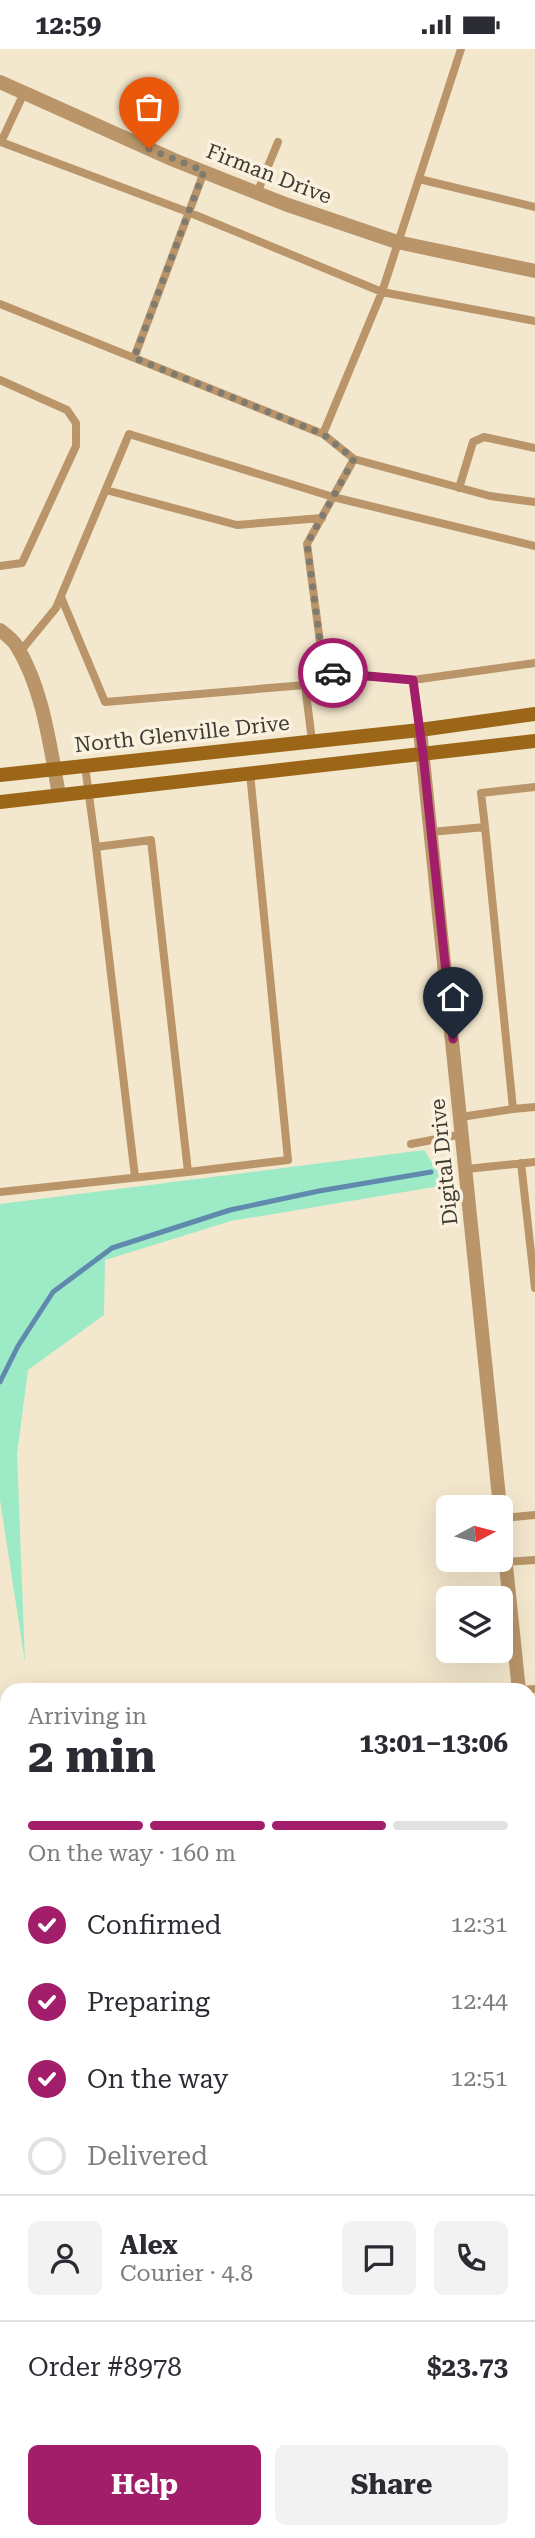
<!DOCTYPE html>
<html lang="en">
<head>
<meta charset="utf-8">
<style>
	:root { --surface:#fff; --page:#f2f2f3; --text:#2b2b33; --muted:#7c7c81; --line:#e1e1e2; --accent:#a31e6a }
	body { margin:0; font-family:"Roboto Serif",serif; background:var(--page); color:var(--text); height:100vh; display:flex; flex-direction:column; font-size:26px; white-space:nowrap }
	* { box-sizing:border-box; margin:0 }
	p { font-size:23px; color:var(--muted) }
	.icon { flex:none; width:38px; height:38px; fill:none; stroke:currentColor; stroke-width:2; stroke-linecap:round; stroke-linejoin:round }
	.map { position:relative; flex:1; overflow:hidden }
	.details { position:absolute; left:0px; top:1634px; width:536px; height:856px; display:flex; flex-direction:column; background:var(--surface); border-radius:21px 21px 0 0; box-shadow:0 7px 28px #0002 }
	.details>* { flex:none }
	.needle { width:46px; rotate:83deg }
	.tools { position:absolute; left:436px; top:1446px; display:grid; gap:14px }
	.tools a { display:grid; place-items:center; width:77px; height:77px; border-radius:10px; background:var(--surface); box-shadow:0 7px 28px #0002; font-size:35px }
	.pin { position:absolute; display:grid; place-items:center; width:60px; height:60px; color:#fff; margin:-72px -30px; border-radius:50% 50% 50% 0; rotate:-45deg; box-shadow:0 0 7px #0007 }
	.pin .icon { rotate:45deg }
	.courier { position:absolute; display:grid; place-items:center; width:70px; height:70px; margin:-35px; border:5px solid #a31e6a; border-radius:50%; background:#fff; color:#222; box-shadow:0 2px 9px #0007 }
	.summary em { font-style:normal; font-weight:700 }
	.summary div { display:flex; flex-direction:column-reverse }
	.summary { display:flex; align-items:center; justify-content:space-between; height:119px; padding:0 28px }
	h1 { font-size:46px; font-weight:700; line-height:52px }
	.bar { display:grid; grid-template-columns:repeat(4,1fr); gap:10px 7px; align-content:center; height:84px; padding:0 28px }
	.bar i { height:9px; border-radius:5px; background:var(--line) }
	.bar .current { background:var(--accent) }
	.bar p { grid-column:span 4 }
	.line { display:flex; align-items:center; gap:18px; padding:0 28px; border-top:2px solid var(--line) }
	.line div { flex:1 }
	.round { display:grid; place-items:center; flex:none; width:74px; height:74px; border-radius:10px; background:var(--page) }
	ol { padding:0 28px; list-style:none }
	li { display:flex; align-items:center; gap:21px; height:77px }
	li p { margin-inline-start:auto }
	li .icon { padding:7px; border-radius:50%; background:var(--accent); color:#fff; stroke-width:4 }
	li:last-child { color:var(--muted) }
	li i { width:38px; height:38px; border:4px solid var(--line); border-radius:50% }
	.action { display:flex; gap:14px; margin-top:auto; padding:14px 28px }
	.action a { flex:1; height:80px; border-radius:10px; background:var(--accent); color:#fff; font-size:28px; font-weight:700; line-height:80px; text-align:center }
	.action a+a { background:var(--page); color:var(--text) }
	.status { display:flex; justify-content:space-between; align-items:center; height:49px; padding:0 35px; background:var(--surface); direction:ltr }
	.status svg { height:19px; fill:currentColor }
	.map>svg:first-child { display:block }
	.built { fill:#f3e7cd; fill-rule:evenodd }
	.green { fill:#9ceac6 }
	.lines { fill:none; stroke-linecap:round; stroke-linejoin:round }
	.stream { stroke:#6089ae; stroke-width:5 }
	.lane { stroke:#b99569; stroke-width:8 }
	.street { stroke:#b99569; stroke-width:14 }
	.secondary { stroke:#9b6618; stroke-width:14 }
	.done { stroke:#807b6f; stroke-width:7; stroke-dasharray:0 12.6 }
	.route { stroke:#a31e6a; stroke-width:9 }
	.labels { text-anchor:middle; stroke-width:7; stroke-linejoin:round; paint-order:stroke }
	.street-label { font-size:21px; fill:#3e3b33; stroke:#fbf1df }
</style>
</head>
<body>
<div class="status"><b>12:59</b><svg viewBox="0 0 49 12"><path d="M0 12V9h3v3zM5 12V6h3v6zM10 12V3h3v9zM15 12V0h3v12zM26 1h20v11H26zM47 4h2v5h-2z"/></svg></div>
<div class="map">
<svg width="535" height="2489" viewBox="0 0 535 2489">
	<rect width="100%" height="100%" fill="#fbf1df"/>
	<!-- built -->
	<path class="built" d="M0,0H535V2266L529,2267L528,1642H7V2329L0,2330ZM448,1458H500V1510H448ZM448,1549H500V1601H448Z"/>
	<!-- green -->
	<path class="green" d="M424,1101L446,1136L231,1172L105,1211L104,1266L28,1321L17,1405L25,1613L0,1451V1155Z"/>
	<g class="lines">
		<!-- stream -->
		<path class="stream" d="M0,1333L18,1297L53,1243L112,1199L230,1161L319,1142L431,1123"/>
		<!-- lane -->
		<path class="lane" d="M461,0L382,243L323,385L354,410L490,447L535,453
			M24,44L1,93L188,163L382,243L535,272
			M419,130L535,158
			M257,144L278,93
			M0,255L323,385
			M134,309L204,123
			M0,331L67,361L76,374V397L22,514L0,517
			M354,410L307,495L324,623L413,631L420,681
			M459,439L473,393L484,388L535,399
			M106,441L237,476L322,469
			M61,548L105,653L305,636L312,692
			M19,604L56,559L129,385L333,448L535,497
			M413,631L535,614
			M305,636L324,623
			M85,717L96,798
			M485,778L481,744L535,738
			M431,783L485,778L513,1060L461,1068
			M513,1060L535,1058
			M411,1095L463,1085
			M521,1114L535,1239
			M466,1120L535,1113
			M188,1123L288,1111L250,724
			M0,1143L188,1123L151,791L96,798L135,1128
			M502,1469L535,1466
			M506,1513L535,1511
			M519,1641L535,1640
			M528,1806L535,1809
			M528,1867L535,1866
			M528,2089H535
			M528,2200L535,2199
			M528,2211L533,2253H528
			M528,2415L535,2413
			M179,2483V2489
			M283,2483L284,2489
			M319,2483L320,2489
			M374,2483L375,2489
			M488,2483V2489
			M508,2483V2489
			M95,2489L126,2486L128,2489"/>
		<!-- street -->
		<path class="street" d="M0,33L174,111L285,155L397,193L535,222
			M0,581C5,585 12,590 16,596C43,639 50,697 59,746
			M420,681L500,1458
			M500,1459L519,1642
			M528,1735L535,1799
			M528,2029L535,2028"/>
		<!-- secondary -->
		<path class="secondary" d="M0,726L420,681L535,665
			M0,753L535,692
			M528,2308H535
			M528,2345L535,2344
			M0,2376L7,2375
			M0,2415L7,2414"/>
	</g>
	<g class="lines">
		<!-- done -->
		<path class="done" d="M149,100L204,122L134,309L323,385L354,410L307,495L324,623L333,624"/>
		<!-- route -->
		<path class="route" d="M333,624L413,631L423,705L453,990"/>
	</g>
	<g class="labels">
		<!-- street labels -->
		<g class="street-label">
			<text transform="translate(269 125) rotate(21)" y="7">Firman Drive</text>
			<text transform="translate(182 685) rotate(-6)" y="7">North Glenville Drive</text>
			<text transform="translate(444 1113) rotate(-96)" y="7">Digital Drive</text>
		</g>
	</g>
</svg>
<div class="tools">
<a><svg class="needle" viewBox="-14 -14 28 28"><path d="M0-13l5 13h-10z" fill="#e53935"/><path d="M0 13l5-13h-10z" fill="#7c7c81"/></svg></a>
<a><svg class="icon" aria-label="layers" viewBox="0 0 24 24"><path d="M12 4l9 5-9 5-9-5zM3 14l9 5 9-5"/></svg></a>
</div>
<div class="pin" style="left:149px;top:100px;background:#ea580c"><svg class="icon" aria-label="bag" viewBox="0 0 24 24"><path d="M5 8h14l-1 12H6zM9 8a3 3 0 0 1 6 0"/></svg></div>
<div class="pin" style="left:453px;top:990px;background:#1f2937"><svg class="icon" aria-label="home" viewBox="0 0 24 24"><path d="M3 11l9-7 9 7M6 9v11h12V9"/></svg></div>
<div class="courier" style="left:333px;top:624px"><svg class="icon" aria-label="car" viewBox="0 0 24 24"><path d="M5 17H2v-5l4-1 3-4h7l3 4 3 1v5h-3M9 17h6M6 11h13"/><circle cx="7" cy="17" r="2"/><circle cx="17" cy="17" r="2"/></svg></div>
<section class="details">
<div class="summary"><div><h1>2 min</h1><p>Arriving in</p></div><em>13:01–13:06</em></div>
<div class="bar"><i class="current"></i><i class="current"></i><i class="current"></i><i></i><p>On the way · 160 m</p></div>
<ol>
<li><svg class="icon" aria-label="check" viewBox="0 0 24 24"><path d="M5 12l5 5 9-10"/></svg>Confirmed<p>12:31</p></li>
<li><svg class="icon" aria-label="check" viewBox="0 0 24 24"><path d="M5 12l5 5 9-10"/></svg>Preparing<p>12:44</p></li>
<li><svg class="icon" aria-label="check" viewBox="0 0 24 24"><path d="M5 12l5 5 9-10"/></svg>On the way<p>12:51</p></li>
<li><i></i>Delivered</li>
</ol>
<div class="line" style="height:126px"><a class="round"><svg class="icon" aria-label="person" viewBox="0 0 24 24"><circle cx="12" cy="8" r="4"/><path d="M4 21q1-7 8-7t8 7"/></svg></a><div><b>Alex</b><p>Courier · 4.8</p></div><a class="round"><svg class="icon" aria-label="chat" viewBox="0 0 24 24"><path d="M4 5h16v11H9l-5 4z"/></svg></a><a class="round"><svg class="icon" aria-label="phone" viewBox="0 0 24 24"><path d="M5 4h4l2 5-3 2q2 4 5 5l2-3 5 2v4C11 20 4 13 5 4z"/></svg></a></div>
<div class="line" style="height:91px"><div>Order #8978</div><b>$23.73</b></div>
<div class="action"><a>Help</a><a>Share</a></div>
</section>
</div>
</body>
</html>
